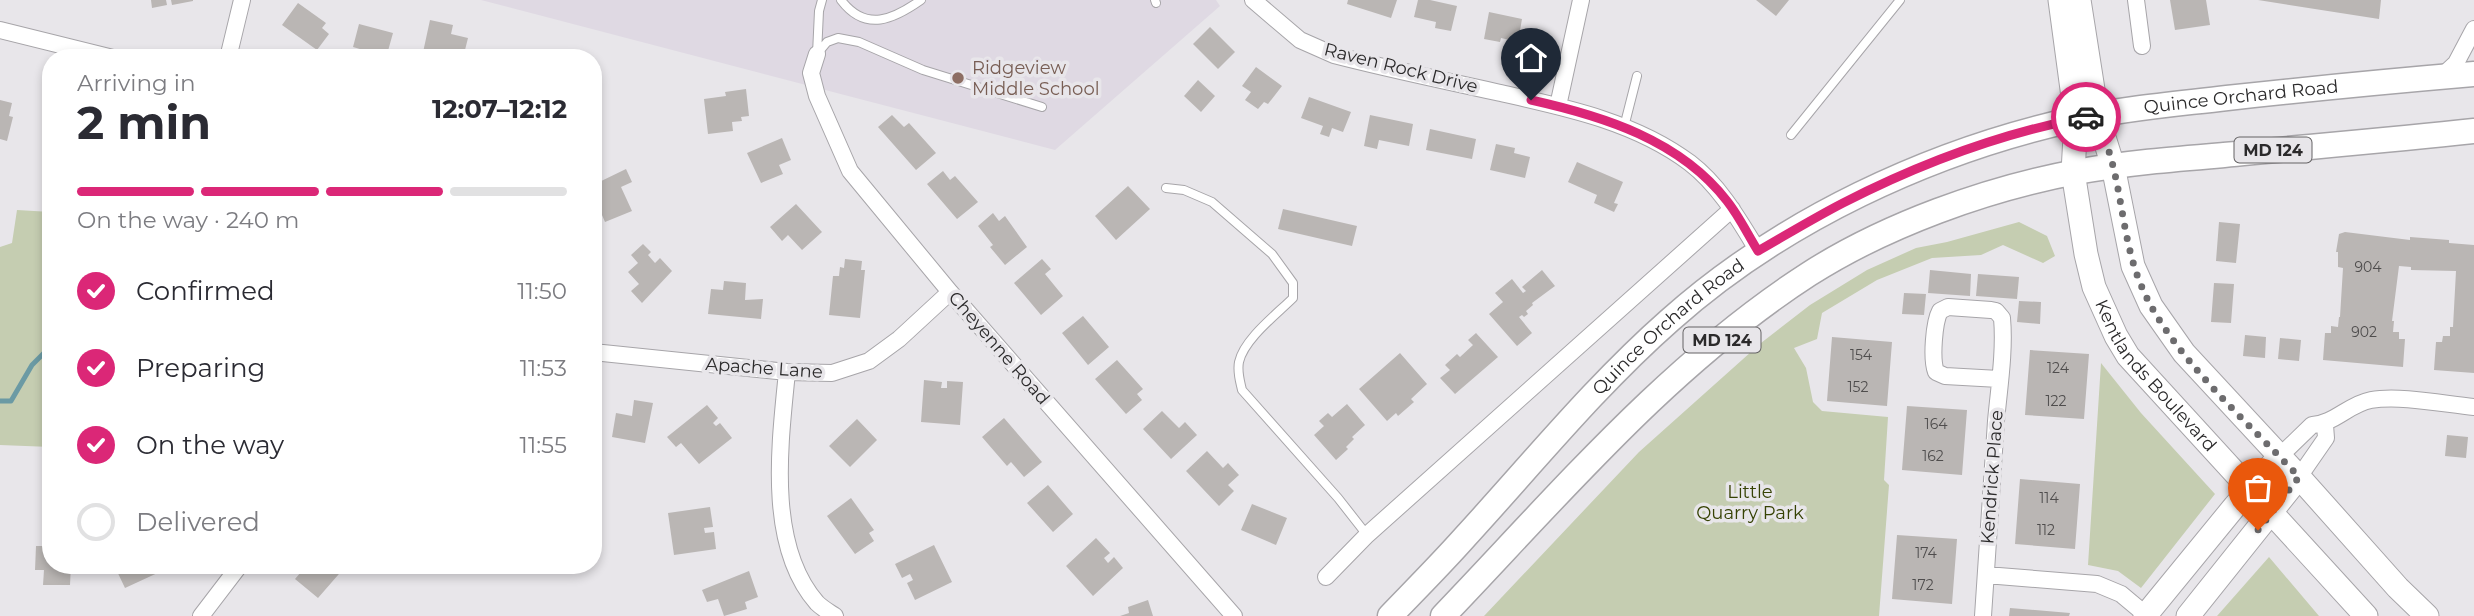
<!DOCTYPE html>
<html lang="en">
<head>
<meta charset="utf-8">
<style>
	:root { --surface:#fff; --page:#f2f2f3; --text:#2b2b33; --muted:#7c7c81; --line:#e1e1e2; --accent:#db2777 }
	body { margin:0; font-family:Montserrat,sans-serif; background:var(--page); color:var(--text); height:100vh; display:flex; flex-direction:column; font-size:26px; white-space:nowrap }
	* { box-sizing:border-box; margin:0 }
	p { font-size:23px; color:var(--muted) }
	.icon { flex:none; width:38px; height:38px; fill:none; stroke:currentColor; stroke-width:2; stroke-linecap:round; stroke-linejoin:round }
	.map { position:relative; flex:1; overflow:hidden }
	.panel { position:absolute; left:42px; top:49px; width:560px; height:525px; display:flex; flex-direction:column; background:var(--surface); border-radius:28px; box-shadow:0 4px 10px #0003 }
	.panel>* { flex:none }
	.pin { position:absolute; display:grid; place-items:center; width:60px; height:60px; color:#fff; margin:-72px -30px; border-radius:50% 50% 50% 0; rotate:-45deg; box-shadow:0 0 7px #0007 }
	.pin .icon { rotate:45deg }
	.courier { position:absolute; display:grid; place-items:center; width:70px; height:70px; margin:-35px; border:5px solid #db2777; border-radius:50%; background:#fff; color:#222; box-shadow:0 2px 9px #0007 }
	.overview em { font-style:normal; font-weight:700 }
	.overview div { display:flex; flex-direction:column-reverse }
	.overview { display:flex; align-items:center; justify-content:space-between; height:119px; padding:0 35px }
	h1 { font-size:46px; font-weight:700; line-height:52px }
	.bar { display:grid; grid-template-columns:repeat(4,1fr); gap:10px 7px; align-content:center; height:84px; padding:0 35px }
	.bar i { height:9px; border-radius:5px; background:var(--line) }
	.bar .on { background:var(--accent) }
	.bar p { grid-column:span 4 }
	ol { padding:0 35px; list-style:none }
	li { display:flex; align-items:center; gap:21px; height:77px }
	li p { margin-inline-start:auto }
	li .icon { padding:7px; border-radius:50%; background:var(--accent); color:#fff; stroke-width:4 }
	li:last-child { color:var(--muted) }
	li i { width:38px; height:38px; border:4px solid var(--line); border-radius:50% }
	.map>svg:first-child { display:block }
	.built { fill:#dfd9e3 }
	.green { fill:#c5cdb1 }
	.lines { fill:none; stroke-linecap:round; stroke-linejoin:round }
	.stream { stroke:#6b9aa4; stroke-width:5 }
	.building { fill:#bab6b4 }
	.lane-casing { stroke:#a7a5a9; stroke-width:10 }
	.street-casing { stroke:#a7a5a9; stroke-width:18 }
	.secondary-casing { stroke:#a7a5a9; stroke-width:25 }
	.primary-casing { stroke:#a7a5a9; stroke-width:27 }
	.lane { stroke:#fff; stroke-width:8 }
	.street { stroke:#fff; stroke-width:16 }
	.secondary { stroke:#fff; stroke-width:23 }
	.primary { stroke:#fff; stroke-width:24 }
	.done { stroke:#6d6c6e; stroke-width:7; stroke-dasharray:0 12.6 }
	.route { stroke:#db2777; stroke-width:9 }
	.education-dot { fill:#8d6e63; stroke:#e8e6ea; stroke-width:2.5 }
	.labels { text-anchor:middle; stroke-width:7; stroke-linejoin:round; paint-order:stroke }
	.number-label { font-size:14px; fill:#4f4d4d }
	.shield { fill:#e8e6ea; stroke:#646264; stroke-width:2 }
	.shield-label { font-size:16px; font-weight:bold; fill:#2b2a2b }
	.education-label { font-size:18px; fill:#785e54; stroke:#e8e6ea; text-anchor:start }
	.street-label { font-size:18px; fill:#2b2a2b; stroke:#e8e6ea }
	.park-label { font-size:18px; fill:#364204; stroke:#e8e6ea }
</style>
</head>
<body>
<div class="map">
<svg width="2474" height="616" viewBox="0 0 2474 616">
	<rect width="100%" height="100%" fill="#e8e6ea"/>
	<!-- built -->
	<path class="built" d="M481,0H1216L1220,6L1055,150Z"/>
	<!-- green -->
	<path class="green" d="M17,210L51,212V447L0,445V247L12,243Z
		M2019,222L2047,236L2055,256L2043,263L2003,245L1981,255L1932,258L1877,280L1822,313L1817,339L1794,348L1806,368L1813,402L1822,411L1888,417L1884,480L1889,485L1879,616H1484L1639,452L1761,343L1810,305L1867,270L1916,248L1947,242Z
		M2101,363L2141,413L2215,494L2141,588L2118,571L2088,565Z
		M2269,557L2319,616H2217Z"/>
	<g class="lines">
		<!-- stream -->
		<path class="stream" d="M0,401H11L32,365L51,346"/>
	</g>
	<!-- building -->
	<path class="building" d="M151,0H166L167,5L152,8Z
		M171,0H193V1L172,5Z
		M1348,0H1397L1391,18L1347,4Z
		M1418,0H1430L1457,6L1451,31L1435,28L1436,22L1414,17Z
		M1756,0H1789L1776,16Z
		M2170,0H2206L2210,25L2175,30Z
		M2258,0H2381L2379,19Z
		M298,3L326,23L322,28L329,34L317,50L282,25Z
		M1489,12L1522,19L1518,42L1501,38L1500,42L1484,39Z
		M430,20L453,25L451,34L468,38L463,58L422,57Z
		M359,24L393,33L386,58H368L370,52L353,47Z
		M1210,27L1235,52L1218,69L1193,44Z
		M515,51L530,58H512Z
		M1256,67L1282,86L1268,104L1264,102L1258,109L1245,100L1251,92L1242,86Z
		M1198,80L1215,96L1201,112L1184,96Z
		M746,89L749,116L741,117L742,121L732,122L733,131L708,134L704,99L726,96L725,92Z
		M50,95H51V143L45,141L49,122L44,121Z
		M1309,97L1351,112L1343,132L1332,128L1329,137L1320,134L1323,126L1301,118Z
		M0,100L12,103L9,116L13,117L7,141L0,139Z
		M892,115L904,127L909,123L936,153L916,170L878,127Z
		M1370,115L1413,124L1409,146L1379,140L1377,149L1364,146Z
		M1430,129L1476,139L1472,159L1426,150Z
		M782,138L791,160L779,165L783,174L761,183L747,153Z
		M1496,144L1515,148L1514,153L1530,157L1525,178L1490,170Z
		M1577,162L1623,182L1614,203L1618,204L1614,212L1594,203L1597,195L1568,182Z
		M626,169L632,182L621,187L632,211L605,222L593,194V185Z
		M943,171L950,180L955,176L978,202L957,219L927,184Z
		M1128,186L1150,209L1116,240L1095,216Z
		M796,204L822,232L802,250L788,235L782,241L770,227Z
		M1283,209L1357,226L1352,246L1278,229Z
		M993,213L999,221L1005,216L1027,247L1005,265L990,247L993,245L978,226Z
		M2219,222L2240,224L2236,263L2216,261Z
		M2345,232L2410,240V237L2449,240V243L2474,245V373L2434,370L2436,342H2442L2443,336H2450V327H2453L2456,271L2411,270V267L2399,266L2392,321H2394L2393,332H2399V339H2405L2403,367L2323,360L2325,333H2331V326L2338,327L2339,317H2340L2343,268L2338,267V252H2336L2339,234Z
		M643,244L651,252L648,255L655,263L660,258L672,271L642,303L631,291L639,284L628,272L638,263L631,255Z
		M845,259L862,261L861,270H865L860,318L829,315L833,276H839L840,267L844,268Z
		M1042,259L1051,269L1045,274L1063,296L1041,315L1014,283Z
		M1542,270L1555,286L1532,303L1533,305L1526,311L1528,314L1524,317L1522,315L1519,317L1532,333L1517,346L1489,314L1503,302L1495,293L1512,279L1523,293L1526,291L1522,287Z
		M1930,270L1971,274L1970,296L1928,293Z
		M1978,274L2019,277L2017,299L1976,296Z
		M724,281L746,283L745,300L763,299L761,319L708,314L711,289L723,290Z
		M2214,283L2234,284L2231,323L2211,322Z
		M1904,293L1926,294L1924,315L1902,314Z
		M2019,301L2041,302L2040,324L2017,322Z
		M1083,316L1109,347L1088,365L1062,333Z
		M1476,333L1498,357L1455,394L1440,378L1450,370L1445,365L1457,354L1460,357L1473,345L1468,340Z
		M2245,335L2266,337L2265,358L2243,356Z
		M1832,337L1892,342L1887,406L1827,401Z
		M2280,338L2301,340L2299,361L2278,359Z
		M2030,350L2089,354L2084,419L2025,415Z
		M1400,353L1427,384L1411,399L1414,402L1398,416L1396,413L1387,421L1359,389Z
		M1117,360L1143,389L1137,394L1142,400L1126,414L1095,379Z
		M924,380L942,382L941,388H947V381L963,382L960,425L921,422Z
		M634,400L653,403L645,443L612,437L616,413L632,416Z
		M1347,404L1365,425L1352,437L1354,439L1346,447L1348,449L1336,460L1314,435L1324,426L1319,421L1328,413L1332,417Z
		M707,405L718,418L713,423L716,426L720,423L732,438L699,464L681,443L676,447L667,437Z
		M1907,406L1967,410L1962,475L1902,470Z
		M1162,411L1179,428L1185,422L1197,435L1171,459L1143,429Z
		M1004,418L1042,462L1024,477L1011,462L1007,466L982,437Z
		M857,419L877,440L850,467L829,446Z
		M2447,435L2468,437L2466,458L2445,456Z
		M1207,451L1223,468L1228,463L1239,475L1228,485L1234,491L1219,506L1186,471Z
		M2020,479L2080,484L2075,549L2015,544Z
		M1048,485L1073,514L1053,532L1027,503Z
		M851,498L874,530L869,533L874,541L855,554L827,516Z
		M1252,504L1287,518L1276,545L1241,530Z
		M710,507L713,527L704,528L705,533L714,532L716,549L674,555L668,513Z
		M1897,535L1957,539L1952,604L1892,599Z
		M1096,538L1110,553L1104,558L1108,563L1114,557L1123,568L1093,596L1066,566Z
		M934,545L952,582L915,600L907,583L913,580L910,574L902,578L895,564Z
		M36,546H51V565H71L70,585H43L44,570H35Z
		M114,565H175L176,568L166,572L164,570L125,588Z
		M307,565H343L345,567L318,598L295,579Z
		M749,571L758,597L745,602L747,609L724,616L718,599L707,602L702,590Z
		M1148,600L1153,616H1120L1129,613L1128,607Z
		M2010,608L2070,613L2069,616H2009Z"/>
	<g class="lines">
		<!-- lane casing -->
		<g class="lane-casing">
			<path id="lane" d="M841,0C866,33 894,19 921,0
				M1155,0L1156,3
				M817,54L827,42L838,38L859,42L923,70L1042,107
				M817,54L819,11L822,0
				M1624,127L1637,76
				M1791,135L1900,0
				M1166,188L1184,190L1212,202L1272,254L1293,283V298C1277,314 1244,339 1239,362C1237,372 1240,381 1242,390L1338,498L1367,535"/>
		</g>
		<!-- street casing -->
		<g class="street-casing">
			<path id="street" d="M1253,0L1300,40L1334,55C1388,69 1442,80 1496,92C1563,107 1634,121 1690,163C1720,186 1739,220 1758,251
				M2136,0L2142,46
				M0,30L113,58
				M817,54L811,73L817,96L850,171L950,292L1234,616
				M228,58L242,0
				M2441,77L2456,63L2474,29
				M1558,106L1581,0
				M593,352L787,372L832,373L869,361L899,339L950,292
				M787,372C780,443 766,545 817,603C822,608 829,612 835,616
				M2280,456L2312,425C2334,424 2349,404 2371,400C2400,395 2444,404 2474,407
				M2299,477L2326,438L2325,425
				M1986,575L2097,584L2121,594L2146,615
				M1326,577L1367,535L1732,209
				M201,616L240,565
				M1983,616C1987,551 1992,486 1996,421C1999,388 2005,351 2002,318L1996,311L1991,310L1948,307L1940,311C1934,322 1931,359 1936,372L1945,376L1999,379"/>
		</g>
		<!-- secondary casing -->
		<g class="secondary-casing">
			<g id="secondary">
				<path id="s1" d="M2060,0L2076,119L2073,172L2086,254L2094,287L2116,336L2128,356L2366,616"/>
				<path d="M2079,0L2097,115L2113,166L2133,266L2151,306L2184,353L2299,477L2398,588L2427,616"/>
				<path d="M2145,616L2235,506L2280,456"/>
				<path d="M2188,616L2299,477"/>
			</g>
		</g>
		<!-- primary casing -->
		<g class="primary-casing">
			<g id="primary">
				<path id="s2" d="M1390,616C1415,590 1441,564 1465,537C1532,464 1595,386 1670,320C1781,221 1930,151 2076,119C2126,108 2177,104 2227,98C2309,89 2392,81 2474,74"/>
				<path d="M1443,616C1558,496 1668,365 1809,274C1886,225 1986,189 2076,172C2125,163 2175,159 2224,155C2307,147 2391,140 2474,131"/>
			</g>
		</g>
		<!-- lane -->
		<use href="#lane" class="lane"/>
		<!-- street -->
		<use href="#street" class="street"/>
		<!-- secondary -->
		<use href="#secondary" class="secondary"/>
		<!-- primary -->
		<use href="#primary" class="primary"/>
	</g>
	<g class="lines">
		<!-- done -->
		<path class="done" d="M2086,117L2097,115C2102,132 2109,149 2113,166C2123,206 2125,247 2141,285C2169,354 2248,422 2299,477L2258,530"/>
		<!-- route -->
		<path class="route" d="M1531,100C1603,116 1680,140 1727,201C1739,216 1748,235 1758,251C1786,235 1814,218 1843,203C1919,164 2002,133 2086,117"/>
	</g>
	<!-- markers -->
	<circle class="education-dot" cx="958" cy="78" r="7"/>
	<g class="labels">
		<!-- number labels -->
		<g class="number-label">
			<text x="2368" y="272">904</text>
			<text x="2364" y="337">902</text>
			<text x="1861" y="360">154</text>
			<text x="2058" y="373">124</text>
			<text x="1858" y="392">152</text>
			<text x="2056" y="406">122</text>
			<text x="1936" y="429">164</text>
			<text x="1933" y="461">162</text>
			<text x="2049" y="503">114</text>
			<text x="2046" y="535">112</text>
			<text x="1926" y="558">174</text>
			<text x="1923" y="590">172</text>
		</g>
		<!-- shield labels -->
		<g class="shield">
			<rect x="2234.5" y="137.5" width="77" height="25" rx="5"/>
			<rect x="1683.5" y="327.5" width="77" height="25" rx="5"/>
		</g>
		<g class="shield-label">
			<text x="2273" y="156">MD 124</text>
			<text x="1722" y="346">MD 124</text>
		</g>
		<!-- education labels -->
		<g class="education-label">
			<text x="972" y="74">Ridgeview<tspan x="972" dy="21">Middle School</tspan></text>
		</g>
		<!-- street labels -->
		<g class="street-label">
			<text transform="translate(1401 68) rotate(14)" y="6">Raven Rock Drive</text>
			<text dy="6" stroke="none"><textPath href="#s2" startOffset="1032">Quince Orchard Road</textPath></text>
			<text dy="6" stroke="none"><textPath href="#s2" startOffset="402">Quince Orchard Road</textPath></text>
			<text transform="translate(999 348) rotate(49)" y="6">Cheyenne Road</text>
			<text transform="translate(764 368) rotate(4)" y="6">Apache Lane</text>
			<text dy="6" stroke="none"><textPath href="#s1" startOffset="399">Kentlands Boulevard</textPath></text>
			<text transform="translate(1992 477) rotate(-86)" y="6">Kendrick Place</text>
		</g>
		<!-- park labels -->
		<g class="park-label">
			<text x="1750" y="498">Little<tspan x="1750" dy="21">Quarry Park</tspan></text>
		</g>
	</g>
</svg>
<div class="pin" style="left:2258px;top:530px;background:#ea580c"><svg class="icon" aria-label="bag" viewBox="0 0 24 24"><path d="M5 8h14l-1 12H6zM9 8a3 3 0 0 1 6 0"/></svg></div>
<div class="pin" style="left:1531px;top:100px;background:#1f2937"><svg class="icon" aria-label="home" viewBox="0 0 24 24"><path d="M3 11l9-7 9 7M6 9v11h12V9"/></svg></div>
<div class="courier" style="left:2086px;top:117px"><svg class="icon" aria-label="car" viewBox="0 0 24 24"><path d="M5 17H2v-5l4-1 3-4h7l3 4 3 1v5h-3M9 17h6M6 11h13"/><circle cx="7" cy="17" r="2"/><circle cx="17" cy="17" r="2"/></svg></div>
<section class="panel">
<div class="overview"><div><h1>2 min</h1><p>Arriving in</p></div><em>12:07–12:12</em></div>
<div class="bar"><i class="on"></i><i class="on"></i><i class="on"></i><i></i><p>On the way · 240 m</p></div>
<ol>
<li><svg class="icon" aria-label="check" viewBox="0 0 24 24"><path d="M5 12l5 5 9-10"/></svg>Confirmed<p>11:50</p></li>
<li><svg class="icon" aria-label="check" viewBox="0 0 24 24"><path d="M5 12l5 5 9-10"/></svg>Preparing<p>11:53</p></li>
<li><svg class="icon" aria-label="check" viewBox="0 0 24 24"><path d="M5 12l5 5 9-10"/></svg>On the way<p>11:55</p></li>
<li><i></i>Delivered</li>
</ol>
</section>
</div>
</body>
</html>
